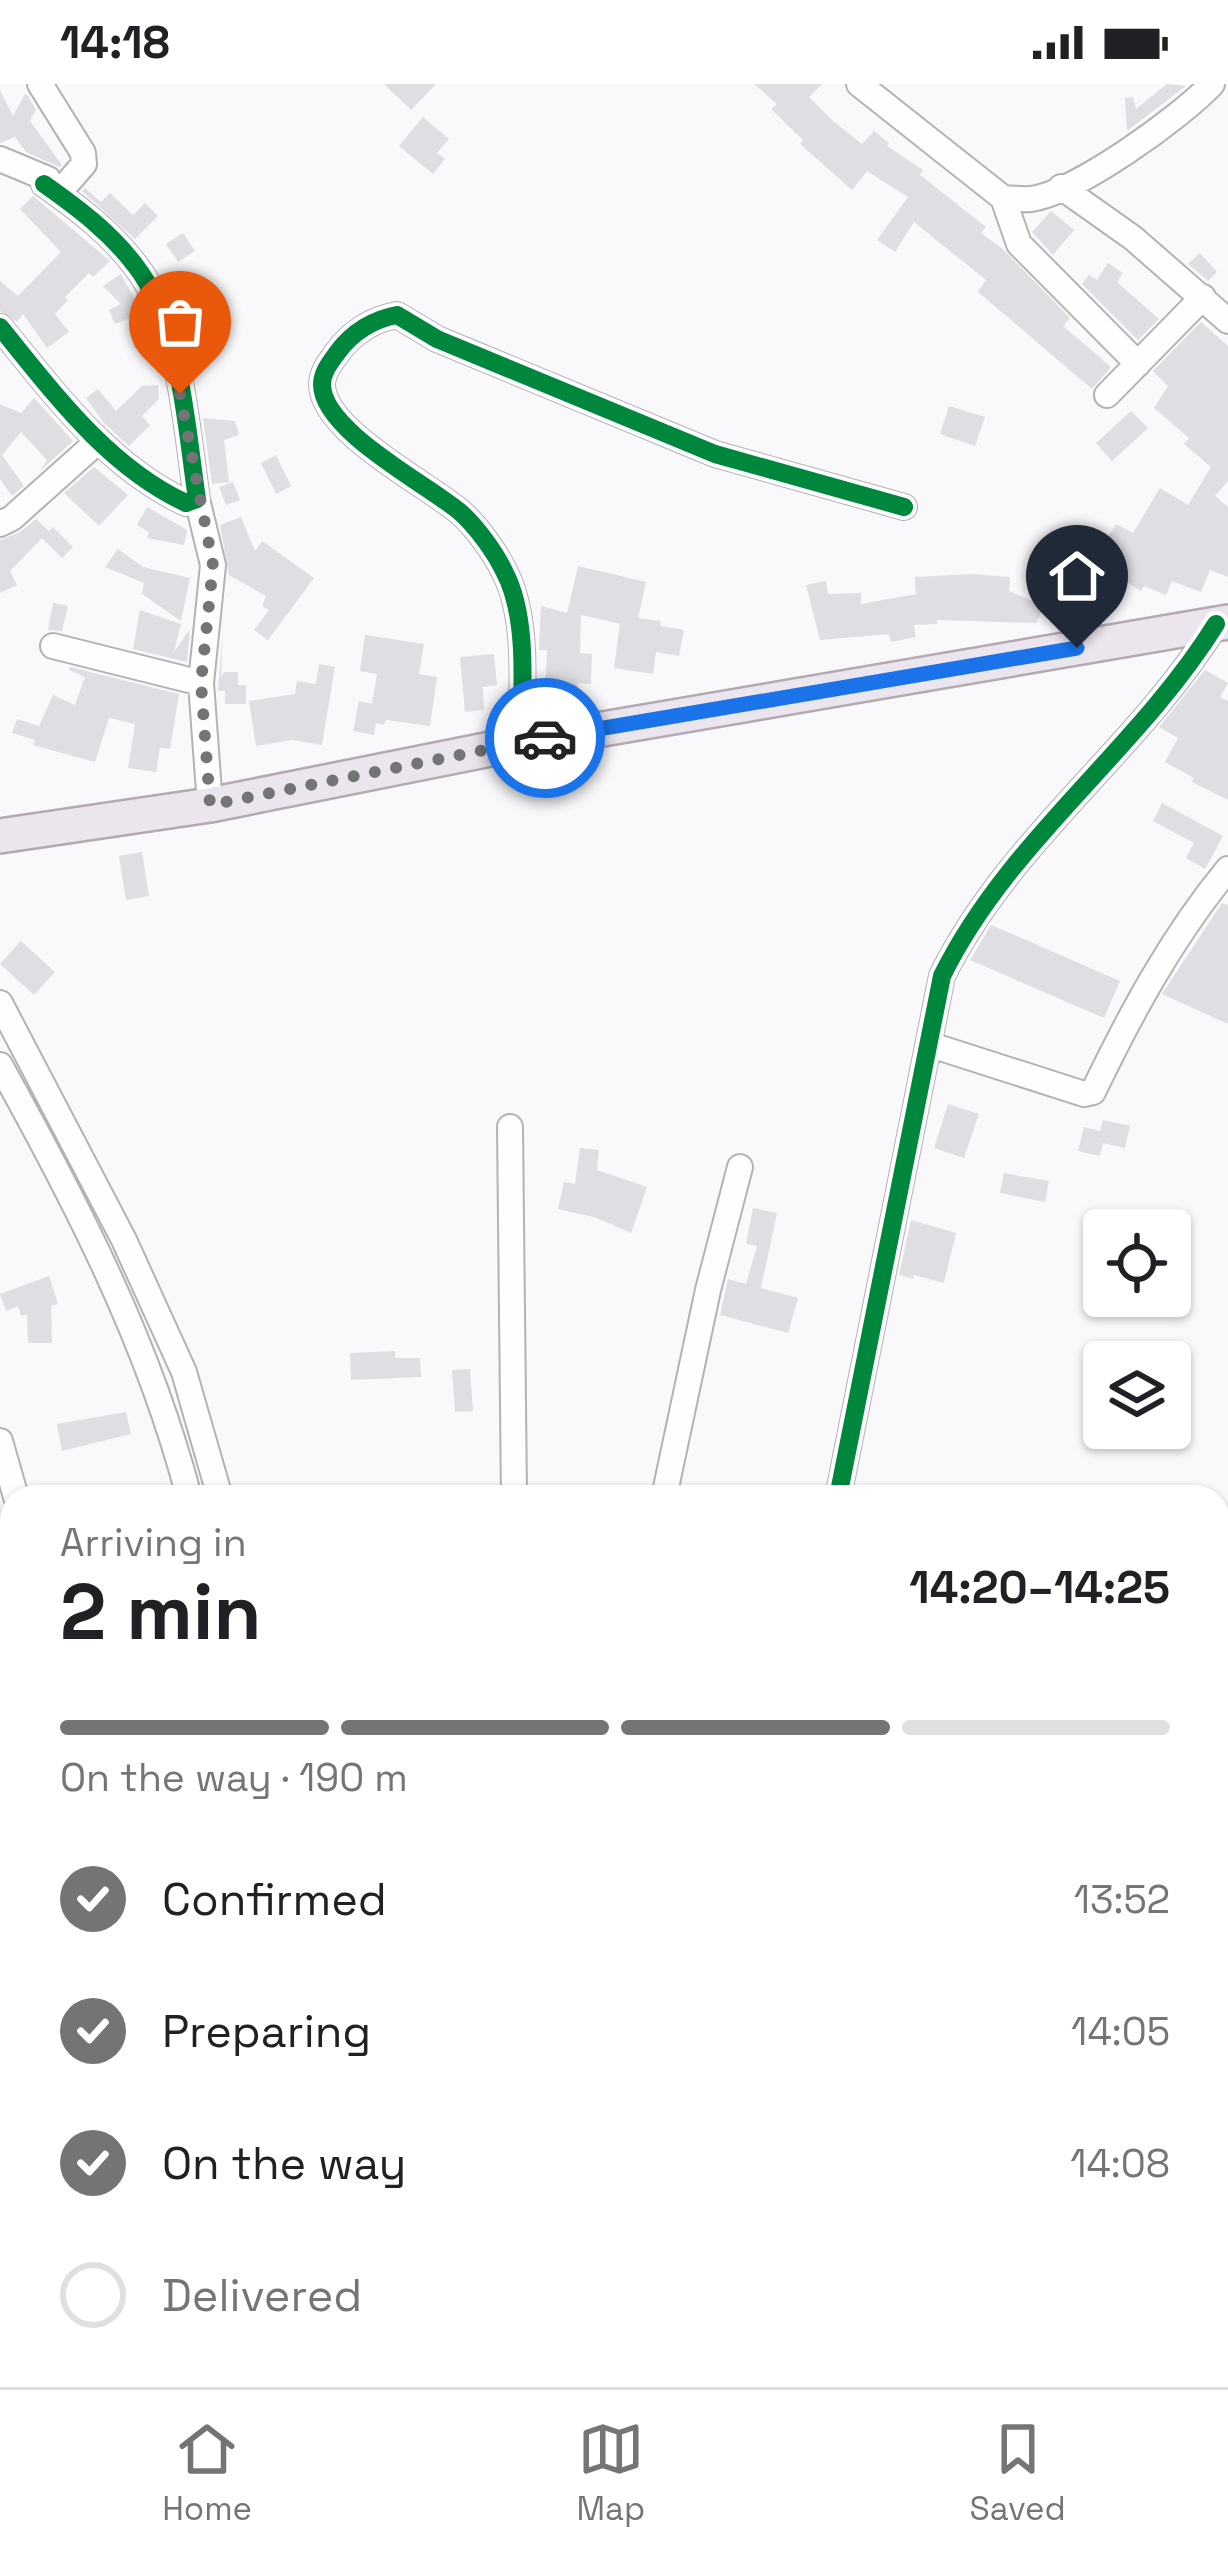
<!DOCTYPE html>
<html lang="en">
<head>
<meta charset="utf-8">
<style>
	:root { --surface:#fff; --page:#f2f2f2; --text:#202124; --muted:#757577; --line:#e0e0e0; --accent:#747376 }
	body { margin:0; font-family:"Space Grotesk",sans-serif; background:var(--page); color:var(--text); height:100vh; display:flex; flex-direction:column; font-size:45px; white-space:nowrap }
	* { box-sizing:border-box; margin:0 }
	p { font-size:39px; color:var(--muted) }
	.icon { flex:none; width:66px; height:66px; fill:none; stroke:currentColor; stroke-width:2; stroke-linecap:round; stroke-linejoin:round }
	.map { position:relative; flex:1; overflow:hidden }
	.sheet { position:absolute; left:0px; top:1401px; width:1230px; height:903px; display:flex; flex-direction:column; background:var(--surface); border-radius:36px 36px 0 0; box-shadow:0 3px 9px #0004 }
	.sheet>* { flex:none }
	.tools { position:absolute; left:1083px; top:1125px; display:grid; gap:24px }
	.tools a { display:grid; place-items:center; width:108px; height:108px; border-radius:12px; background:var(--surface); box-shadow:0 3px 9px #0004; font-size:60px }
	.pin { position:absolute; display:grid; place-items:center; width:102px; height:102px; color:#fff; margin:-123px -51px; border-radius:50% 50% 50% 0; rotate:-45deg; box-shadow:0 0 12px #0007 }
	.pin .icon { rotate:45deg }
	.courier { position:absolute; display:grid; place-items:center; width:120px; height:120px; margin:-60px; border:9px solid #1a73e8; border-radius:50%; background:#fff; color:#222; box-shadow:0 3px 15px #0007 }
	.overview em { font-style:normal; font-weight:700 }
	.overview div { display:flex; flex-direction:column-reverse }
	.overview { display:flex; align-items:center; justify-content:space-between; height:204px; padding:0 60px }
	h1 { font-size:78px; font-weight:700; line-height:90px }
	.bar { display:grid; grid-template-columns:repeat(4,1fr); gap:18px 12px; align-content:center; height:144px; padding:0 60px }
	.bar i { height:15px; border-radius:9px; background:var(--line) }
	.bar .on { background:var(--accent) }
	.bar p { grid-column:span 4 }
	ol { padding:0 60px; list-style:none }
	li { display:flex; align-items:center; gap:36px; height:132px }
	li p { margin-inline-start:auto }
	li .icon { padding:12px; border-radius:50%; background:var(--accent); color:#fff; stroke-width:4 }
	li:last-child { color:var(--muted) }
	li i { width:66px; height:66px; border:6px solid var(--line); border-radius:50% }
	.status { display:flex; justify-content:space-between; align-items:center; height:84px; padding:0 60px; background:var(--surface); direction:ltr }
	.status svg { height:33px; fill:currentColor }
	.menu { display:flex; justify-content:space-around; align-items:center; height:168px; border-top:3px solid var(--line); background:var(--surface); font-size:33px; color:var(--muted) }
	.menu a { display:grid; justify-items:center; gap:6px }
	.menu .on { color:var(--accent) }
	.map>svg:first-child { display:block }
	.building { fill:#dedee3 }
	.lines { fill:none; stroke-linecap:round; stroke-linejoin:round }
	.minor-casing { stroke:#b3b2b4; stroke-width:28 }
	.major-casing { stroke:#b2a9b5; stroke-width:38 }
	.minor { stroke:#fefefe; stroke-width:24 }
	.major { stroke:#ebe5ed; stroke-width:33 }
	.cycleway-casing { stroke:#fff; stroke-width:26 }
	.cycleway { stroke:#00873e; stroke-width:18 }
	.done { stroke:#747376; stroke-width:12; stroke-dasharray:0 21.6 }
	.route { stroke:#1a73e8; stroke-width:15 }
</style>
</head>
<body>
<div class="status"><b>14:18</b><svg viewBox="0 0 49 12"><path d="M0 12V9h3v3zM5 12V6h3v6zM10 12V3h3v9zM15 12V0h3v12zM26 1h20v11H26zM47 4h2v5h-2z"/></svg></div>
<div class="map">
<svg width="1228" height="2303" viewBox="0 0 1228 2303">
	<rect width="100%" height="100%" fill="#f9f8fb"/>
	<!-- building -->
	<path class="building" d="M384,0H436L411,26Z
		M754,0H822L809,13L833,37L862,60L874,47L889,59L887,62L923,86L920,91L986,143L981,149L1004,166L1070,234L1063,242L1111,283L1092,305L978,208L986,196L914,138L895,168L877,156L908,113L867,87L852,106L800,60L803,56L771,25L777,20Z
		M1167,0L1186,2L1127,47L1125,14L1133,13L1136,25Z
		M0,6L13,32L25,10L28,12L36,26L30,37L62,81L59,83L26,68L15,53L0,59Z
		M423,33L449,55L437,69L445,75L433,90L399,62Z
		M85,104L101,118L110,109L133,131L145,119L158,132L135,155L82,107Z
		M33,112L110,177L93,193L89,189L65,213L68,216L55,230L69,248L47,264L23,230L17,238L0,227V197L18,212L61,168L20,125Z
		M1051,127L1074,146L1053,171L1032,148Z
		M183,149L195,167L178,178L166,160Z
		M1200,169L1217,188L1208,197L1188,180Z
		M1108,179L1123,189L1117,198L1159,235L1138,256L1082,200L1089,191L1097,196Z
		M121,190L147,238L149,263L134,264L132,233L115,240L109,226L121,220L103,202Z
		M199,221L221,238L209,255L186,237Z
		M1201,238L1228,262V397L1215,412L1228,423V493L1210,486L1201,508L1172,497L1166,511L1144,502L1141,507L1093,477L1080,516L1038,502L1058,445L1104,460L1116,440L1133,449L1160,404L1188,421L1211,383L1184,360L1189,354L1154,324L1168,302L1153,287Z
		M158,301L159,315L142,332L150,341L129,362L104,339L86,314L98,305L116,327L142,302Z
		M34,314L73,357L40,387L47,376L21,348L2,371L24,402L12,412L0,395V320L21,329Z
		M949,322L985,333L975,362L940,350Z
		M1131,327L1148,344L1112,377L1096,359Z
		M203,334L235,337L239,351L224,356L229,398L212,400Z
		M276,371L291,402L276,410L261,379Z
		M94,383L128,411L99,442L64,409Z
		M233,398L240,416L226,421L219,403Z
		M147,423L187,446L184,461L147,454L149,448L137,441Z
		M241,433L255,467L262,457L314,494L268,556L254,546L269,526L262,522L266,512L229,491L220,441Z
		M36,435L49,447L10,487L17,501L0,509V456L20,448Z
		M53,443L73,463L62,474L42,454Z
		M118,465L143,483L190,494L181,537L142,510L144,499L105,483Z
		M578,482L646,498L638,534L661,537L660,542L684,546L679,572L656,568L653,590L614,584L620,540L581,531L580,569L592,570L591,600L578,599L577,607L545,606L547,566H539L541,522L567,529Z
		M971,490L1010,493L1009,507L1044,522L1036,539L937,536V540L914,541L916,553L891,558L889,550L820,556L806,501L826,497L828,510L861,509V520L916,510L915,493Z
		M53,519L68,522L62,547L48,546Z
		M140,526L181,540L174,568L190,545L187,578L133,565Z
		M223,545L221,593L224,588H238V601H246V620H225V607H218Z
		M365,551L424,560L419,590L437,593L430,642L386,636L384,641L376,639L374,651L353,647L359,617L372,620L377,590L360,587Z
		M494,570L497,601L483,603L484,626L465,628L460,573Z
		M319,580L335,583L322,661L292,656L256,662L249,617L295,610L297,597L316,600Z
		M70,583L179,610L170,665L160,664L156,688L128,684L135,640L109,634L95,678L33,661L35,656L12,649L17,635L39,642L53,611L75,621L85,593L69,586Z
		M1205,586L1228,599L1220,613L1228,617V716L1192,698L1194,694L1165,678L1178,654L1159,643Z
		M1162,719L1223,752L1205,785L1186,774L1194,759L1153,737Z
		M142,768L149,812L126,816L119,772Z
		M1222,819L1228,821V940L1162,910Z
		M991,841L1120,897L1104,934L970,876Z
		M21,857L55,888L34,911L0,880Z
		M948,1020L979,1030L964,1074L934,1064Z
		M1103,1036L1130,1042L1125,1064L1103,1059L1100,1072L1078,1067L1084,1043L1100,1047Z
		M580,1064L599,1066L597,1086L647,1103L631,1149L597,1134L558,1125L564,1098L575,1100Z
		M1004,1089L1049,1097L1045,1118L1000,1109Z
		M753,1124L777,1129L761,1204L798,1214L788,1249L720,1231L728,1195L746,1200L757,1162L746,1160Z
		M911,1136L956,1149L944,1199L914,1191L913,1195L899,1191Z
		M49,1192L58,1220L51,1222L52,1259H28L27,1230L21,1232L18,1222L6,1227L0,1210Z
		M395,1267V1274H420L421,1293L351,1296L350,1269Z
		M470,1285L473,1327L455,1328L452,1286Z
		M126,1328L131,1350L62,1367L57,1340Z"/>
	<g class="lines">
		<!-- minor casing -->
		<g class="minor-casing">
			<path id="minor" d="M40,0L83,69L84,80L58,110
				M859,0L1003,114C1012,114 1022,116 1031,115C1076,109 1181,33 1212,0
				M0,75L48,95
				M1061,103L1133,154L1228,237
				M1003,114L1019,160L1138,280
				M0,243C54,309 107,382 186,419L197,415C186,343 181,239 135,181C110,148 78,124 44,100
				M1107,311L1203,213
				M197,415L213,481L201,599L210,721
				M0,440L12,434L97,358
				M53,562L201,599
				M521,659C522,608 529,533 504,487C495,468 476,442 460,428C427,400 323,347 322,301C322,288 330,279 337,269C352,248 374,235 397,231L437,255L715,370L904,423
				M0,919L124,1156L184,1288L220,1413
				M931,961L1084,1010L1093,1008C1131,929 1172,853 1228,785
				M0,981C77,1120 149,1259 189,1413
				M510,1043L514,1413
				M0,1357L16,1413
				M664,1413L708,1206L740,1083
				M838,1413L942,892C1009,756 1137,667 1216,540
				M0,1662L12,1661
				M0,2021L12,2023
				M0,2119L12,2121
				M497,2292L521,2303
				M1205,2292L1208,2303
				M56,2303L58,2292
				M219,2303V2292
				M250,2303V2292
				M642,2303L646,2292"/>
		</g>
		<!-- major casing -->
		<g class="major-casing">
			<path id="major" d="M0,752L210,721L521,659L1228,538"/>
		</g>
		<!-- minor -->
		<use href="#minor" class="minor"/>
		<!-- major -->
		<use href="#major" class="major"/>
		<!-- cycleway casing -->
		<g class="cycleway-casing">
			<path id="cycleway" d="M0,243C54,309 107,382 186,419L197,415C186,343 181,239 135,181C110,148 78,124 44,100
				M521,659C522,608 529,533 504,487C495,468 476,442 460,428C427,400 323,347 322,301C322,288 330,279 337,269C352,248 374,235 397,231L437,255L715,370L904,423
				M838,1413L942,892C1009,756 1137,667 1216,540"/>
		</g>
		<!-- cycleway -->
		<use href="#cycleway" class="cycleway"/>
	</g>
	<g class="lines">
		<!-- done -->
		<path class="done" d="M180,310L213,481L201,599L210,721L545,654"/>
		<!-- route -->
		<path class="route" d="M545,654L1077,564"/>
	</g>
</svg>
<div class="tools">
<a><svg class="icon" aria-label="locate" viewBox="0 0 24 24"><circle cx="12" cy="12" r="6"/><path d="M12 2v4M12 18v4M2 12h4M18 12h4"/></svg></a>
<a><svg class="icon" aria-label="layers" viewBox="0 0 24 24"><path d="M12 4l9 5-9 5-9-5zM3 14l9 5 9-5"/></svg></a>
</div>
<div class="pin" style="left:180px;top:310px;background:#ea580c"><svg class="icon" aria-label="bag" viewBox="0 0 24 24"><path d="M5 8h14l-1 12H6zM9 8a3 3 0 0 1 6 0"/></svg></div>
<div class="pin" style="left:1077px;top:564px;background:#1f2937"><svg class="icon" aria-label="home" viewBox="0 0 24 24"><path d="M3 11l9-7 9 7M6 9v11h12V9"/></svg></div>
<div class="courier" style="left:545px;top:654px"><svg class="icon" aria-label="car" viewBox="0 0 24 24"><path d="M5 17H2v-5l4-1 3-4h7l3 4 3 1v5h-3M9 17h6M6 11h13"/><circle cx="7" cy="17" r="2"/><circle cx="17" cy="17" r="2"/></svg></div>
<section class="sheet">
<div class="overview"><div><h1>2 min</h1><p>Arriving in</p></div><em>14:20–14:25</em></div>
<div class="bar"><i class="on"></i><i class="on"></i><i class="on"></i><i></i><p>On the way · 190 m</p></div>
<ol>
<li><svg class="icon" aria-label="check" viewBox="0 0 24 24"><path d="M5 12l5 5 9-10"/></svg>Confirmed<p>13:52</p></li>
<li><svg class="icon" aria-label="check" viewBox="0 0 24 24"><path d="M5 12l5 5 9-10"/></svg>Preparing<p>14:05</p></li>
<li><svg class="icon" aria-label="check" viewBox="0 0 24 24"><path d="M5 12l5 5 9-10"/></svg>On the way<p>14:08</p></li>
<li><i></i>Delivered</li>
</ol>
</section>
</div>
<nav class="menu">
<a class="on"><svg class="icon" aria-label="home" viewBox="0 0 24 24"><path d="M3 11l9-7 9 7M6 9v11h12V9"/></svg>Home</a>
<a><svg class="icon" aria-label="map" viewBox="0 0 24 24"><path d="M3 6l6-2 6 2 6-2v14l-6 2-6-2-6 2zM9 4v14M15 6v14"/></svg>Map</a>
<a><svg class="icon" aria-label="saved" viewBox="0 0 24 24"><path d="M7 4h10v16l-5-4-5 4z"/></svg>Saved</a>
</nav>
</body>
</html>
